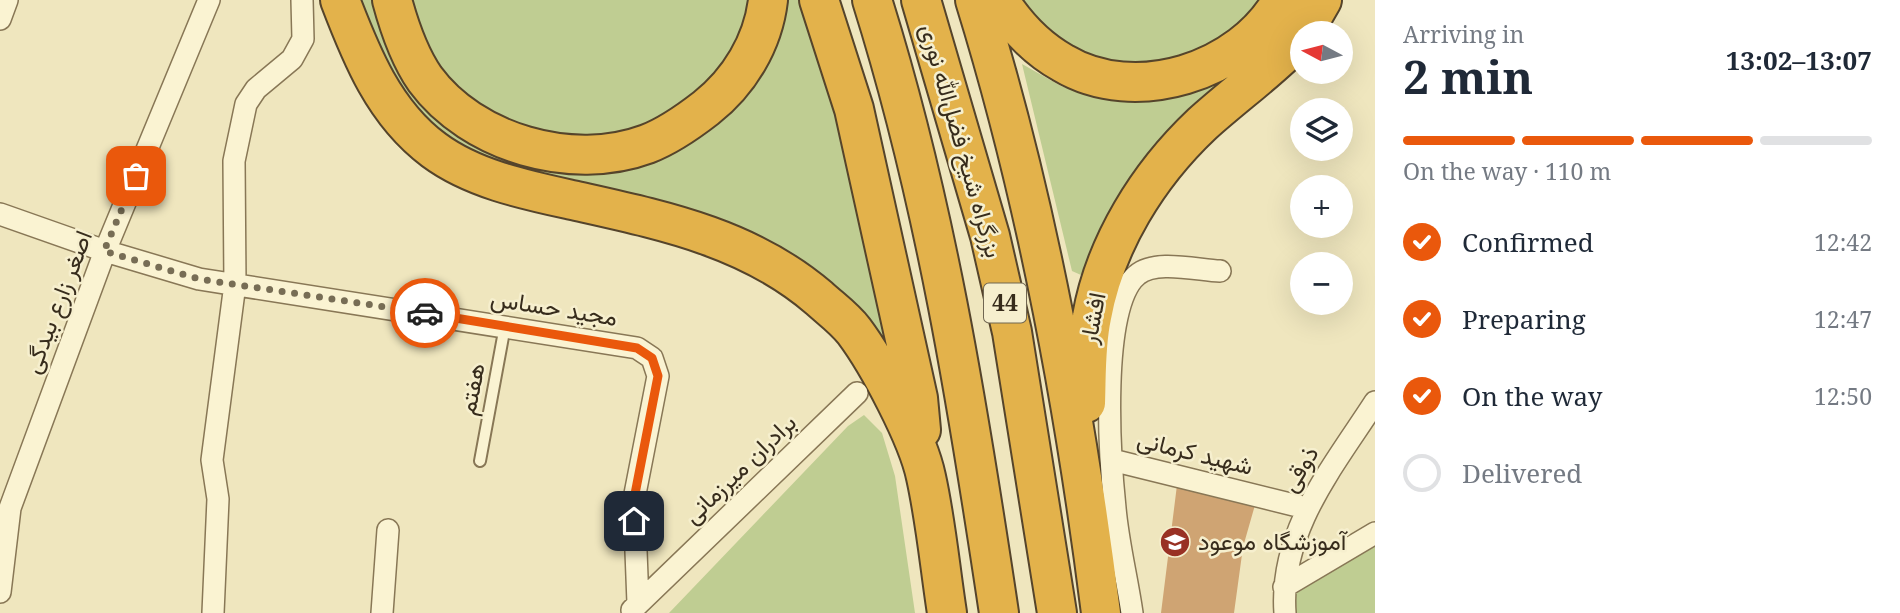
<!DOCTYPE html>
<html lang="en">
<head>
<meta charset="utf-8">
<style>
	:root { --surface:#fff; --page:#f6f6f7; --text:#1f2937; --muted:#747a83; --line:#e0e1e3; --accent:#ea580c }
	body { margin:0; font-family:"Noto Serif",Vazirmatn,serif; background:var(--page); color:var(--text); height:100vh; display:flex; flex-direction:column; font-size:26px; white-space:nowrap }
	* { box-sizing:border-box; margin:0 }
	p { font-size:23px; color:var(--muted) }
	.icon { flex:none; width:38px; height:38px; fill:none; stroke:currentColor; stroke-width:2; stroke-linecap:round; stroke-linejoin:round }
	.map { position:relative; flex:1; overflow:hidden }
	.panel { display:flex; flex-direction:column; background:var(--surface); width:525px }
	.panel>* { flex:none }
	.needle { width:46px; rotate:277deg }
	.controls { position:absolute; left:1290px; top:21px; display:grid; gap:14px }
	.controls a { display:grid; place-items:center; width:63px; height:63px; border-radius:50%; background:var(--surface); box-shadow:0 7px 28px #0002; font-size:35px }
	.pin { position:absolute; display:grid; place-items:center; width:60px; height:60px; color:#fff; margin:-30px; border-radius:14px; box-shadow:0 4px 10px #0006 }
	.courier { position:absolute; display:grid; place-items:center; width:70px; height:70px; margin:-35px; border:5px solid #ea580c; border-radius:50%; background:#fff; color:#222; box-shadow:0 2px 9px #0007 }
	.headline em { font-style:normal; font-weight:700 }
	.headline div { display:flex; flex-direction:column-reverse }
	.headline { display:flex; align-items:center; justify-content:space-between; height:119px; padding:0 28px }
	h1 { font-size:46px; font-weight:700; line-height:52px }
	.bar { display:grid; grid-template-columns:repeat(4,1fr); gap:10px 7px; align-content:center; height:84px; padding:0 28px }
	.bar i { height:9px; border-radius:5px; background:var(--line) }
	.bar .selected { background:var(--accent) }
	.bar p { grid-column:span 4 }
	ol { padding:0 28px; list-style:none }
	li { display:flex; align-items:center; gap:21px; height:77px }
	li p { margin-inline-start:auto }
	li .icon { padding:7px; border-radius:50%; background:var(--accent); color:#fff; stroke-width:4 }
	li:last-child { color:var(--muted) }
	li i { width:38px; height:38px; border:4px solid var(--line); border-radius:50% }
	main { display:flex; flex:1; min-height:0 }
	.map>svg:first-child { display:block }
	.green { fill:#bfcd92 }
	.building { fill:#cfa473 }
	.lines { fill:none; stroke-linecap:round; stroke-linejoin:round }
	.lane-casing { stroke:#887756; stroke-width:14 }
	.street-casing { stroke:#887756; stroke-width:24 }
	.highway-casing { stroke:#55442b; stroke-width:42 }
	.lane { stroke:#faf3d2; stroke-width:10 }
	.street { stroke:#faf3d2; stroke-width:21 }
	.highway { stroke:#e3b24b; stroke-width:38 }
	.done { stroke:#776d55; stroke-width:7; stroke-dasharray:0 12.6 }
	.route { stroke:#ea580c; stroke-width:9 }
	.labels { text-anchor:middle; stroke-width:5; stroke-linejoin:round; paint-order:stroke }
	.shield { fill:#f6efce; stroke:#706651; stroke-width:2 }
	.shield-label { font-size:23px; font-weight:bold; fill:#372c1c }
	.street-label { font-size:24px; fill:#372c1c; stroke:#f6efce }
	.poi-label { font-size:24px; fill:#372c1c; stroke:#f6efce; text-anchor:start }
</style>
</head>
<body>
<main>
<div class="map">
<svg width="1375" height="613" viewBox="0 0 1375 613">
	<rect width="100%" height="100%" fill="#efe6be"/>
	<!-- green -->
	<path class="green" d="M357,0H380L439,110L653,153L779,0H808L906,406L854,311L563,188L456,146L397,90Z
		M404,0H759L741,51L663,124L575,144L491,119L429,59Z
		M1007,0H1269L1202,56L1134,70L1066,52Z
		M1022,64L1061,86L1090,96L1144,101L1203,90L1241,64L1107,235L1081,275L1072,271Z
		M864,415L882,433L895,476L915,613H669L848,426Z
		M1375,544V613H1294L1292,590Z"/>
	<!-- building -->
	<path class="building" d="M1177,485L1255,505L1243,547L1234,613H1161Z"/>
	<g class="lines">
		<!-- lane casing -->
		<g class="lane-casing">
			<path id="lane" d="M480,461L505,326"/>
		</g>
		<!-- street casing -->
		<g class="street-casing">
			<path id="street" d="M0,19L7,0
				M0,214L105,251L199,279L637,348L652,358L658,376L634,499L638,603
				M1112,460L1306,508
				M1284,587L1375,533
				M0,592L10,508L105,251L209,0
				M632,610L857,393
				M213,613L218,499L212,460L235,284L234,161L246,104L256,89L292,59L303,39L302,0
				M382,613L388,530
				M1132,613C1127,578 1118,543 1115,508C1110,460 1099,306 1137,275C1155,259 1197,270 1220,271
				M1285,613C1279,531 1333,467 1375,402"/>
		</g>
		<!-- highway casing -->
		<g class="highway-casing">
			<path id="highway" d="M340,0C361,55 384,113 434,150C473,179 526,190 572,200C661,220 748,237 819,298C831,309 844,318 854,331C878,363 918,438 926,477C936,522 940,568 947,613
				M392,0C399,26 409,56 425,79C472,143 572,172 647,144C668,136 688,122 706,108C739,82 763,43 768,0
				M819,0L854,109L918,398L921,430
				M872,0C935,200 968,406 999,613
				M921,0L990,236L1012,332L1057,613
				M975,0C1037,200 1075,406 1101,613
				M999,0C1015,25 1036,48 1063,63C1135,106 1242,72 1282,0
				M1303,33L1322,0
				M1086,403C1087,374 1086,345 1092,317C1105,244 1148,175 1202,124C1235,94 1271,69 1302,36"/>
		</g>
		<!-- lane -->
		<use href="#lane" class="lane"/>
		<!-- street -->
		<use href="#street" class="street"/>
		<!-- highway -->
		<use href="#highway" class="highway"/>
	</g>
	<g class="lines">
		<!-- done -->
		<path class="done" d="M136,176L104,251L199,279L425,313"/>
		<!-- route -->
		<path class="route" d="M425,313L637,348L652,358L658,376L634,499V521"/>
	</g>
	<!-- icons -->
	<defs>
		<g id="school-disc" transform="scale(1.575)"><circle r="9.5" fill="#993124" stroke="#f6efce"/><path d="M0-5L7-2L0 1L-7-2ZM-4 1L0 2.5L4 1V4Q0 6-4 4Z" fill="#fff"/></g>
	</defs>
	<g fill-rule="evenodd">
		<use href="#school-disc" x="1175" y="542"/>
	</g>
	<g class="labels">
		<!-- shield labels -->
		<rect class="shield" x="984" y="283.5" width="42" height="39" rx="5"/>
		<g class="shield-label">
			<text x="1005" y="311">44</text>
		</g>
		<!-- street labels -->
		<g class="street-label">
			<text transform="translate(961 141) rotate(74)" y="8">بزرگراه شیخ فضل‌الله نوری</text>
			<text transform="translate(58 302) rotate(-69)" y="8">اصغر زارع بیدگی</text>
			<text transform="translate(554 308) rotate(9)" y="8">مجید حساس</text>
			<text transform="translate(1093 318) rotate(-79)" y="8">افشار</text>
			<text transform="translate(472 389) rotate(-79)" y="8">هفتم</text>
			<text transform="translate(1195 453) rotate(14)" y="8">شهید کرمانی</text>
			<text transform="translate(740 469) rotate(-44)" y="8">برادران میرزمانی</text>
			<text transform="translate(1300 469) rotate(-58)" y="8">ذوقی</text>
		</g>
		<!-- poi labels -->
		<g class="poi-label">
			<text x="1198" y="550">آموزشگاه موعود</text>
		</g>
	</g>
</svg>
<div class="controls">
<a><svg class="needle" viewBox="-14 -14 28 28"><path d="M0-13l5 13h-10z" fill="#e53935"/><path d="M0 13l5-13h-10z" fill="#747a83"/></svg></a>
<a><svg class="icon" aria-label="layers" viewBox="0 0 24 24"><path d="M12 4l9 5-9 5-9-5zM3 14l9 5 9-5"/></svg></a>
<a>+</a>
<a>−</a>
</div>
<div class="pin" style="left:136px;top:176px;background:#ea580c"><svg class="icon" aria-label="bag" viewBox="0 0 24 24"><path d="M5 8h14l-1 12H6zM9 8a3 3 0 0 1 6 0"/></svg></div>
<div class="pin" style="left:634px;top:521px;background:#1f2937"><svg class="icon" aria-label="home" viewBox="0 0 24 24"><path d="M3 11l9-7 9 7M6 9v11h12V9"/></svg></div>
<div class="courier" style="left:425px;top:313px"><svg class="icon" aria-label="car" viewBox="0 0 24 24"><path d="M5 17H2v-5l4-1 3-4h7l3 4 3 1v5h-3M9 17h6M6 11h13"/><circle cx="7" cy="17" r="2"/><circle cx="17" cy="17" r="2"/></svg></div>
</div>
<section class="panel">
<div class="headline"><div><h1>2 min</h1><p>Arriving in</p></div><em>13:02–13:07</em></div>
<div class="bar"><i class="selected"></i><i class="selected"></i><i class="selected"></i><i></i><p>On the way · 110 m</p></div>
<ol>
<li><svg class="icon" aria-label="check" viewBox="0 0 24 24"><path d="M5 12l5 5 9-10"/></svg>Confirmed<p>12:42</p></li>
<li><svg class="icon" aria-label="check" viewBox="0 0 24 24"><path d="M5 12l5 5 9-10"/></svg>Preparing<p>12:47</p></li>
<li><svg class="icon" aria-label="check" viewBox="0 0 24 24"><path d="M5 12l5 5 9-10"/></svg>On the way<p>12:50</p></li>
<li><i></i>Delivered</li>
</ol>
</section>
</main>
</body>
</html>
